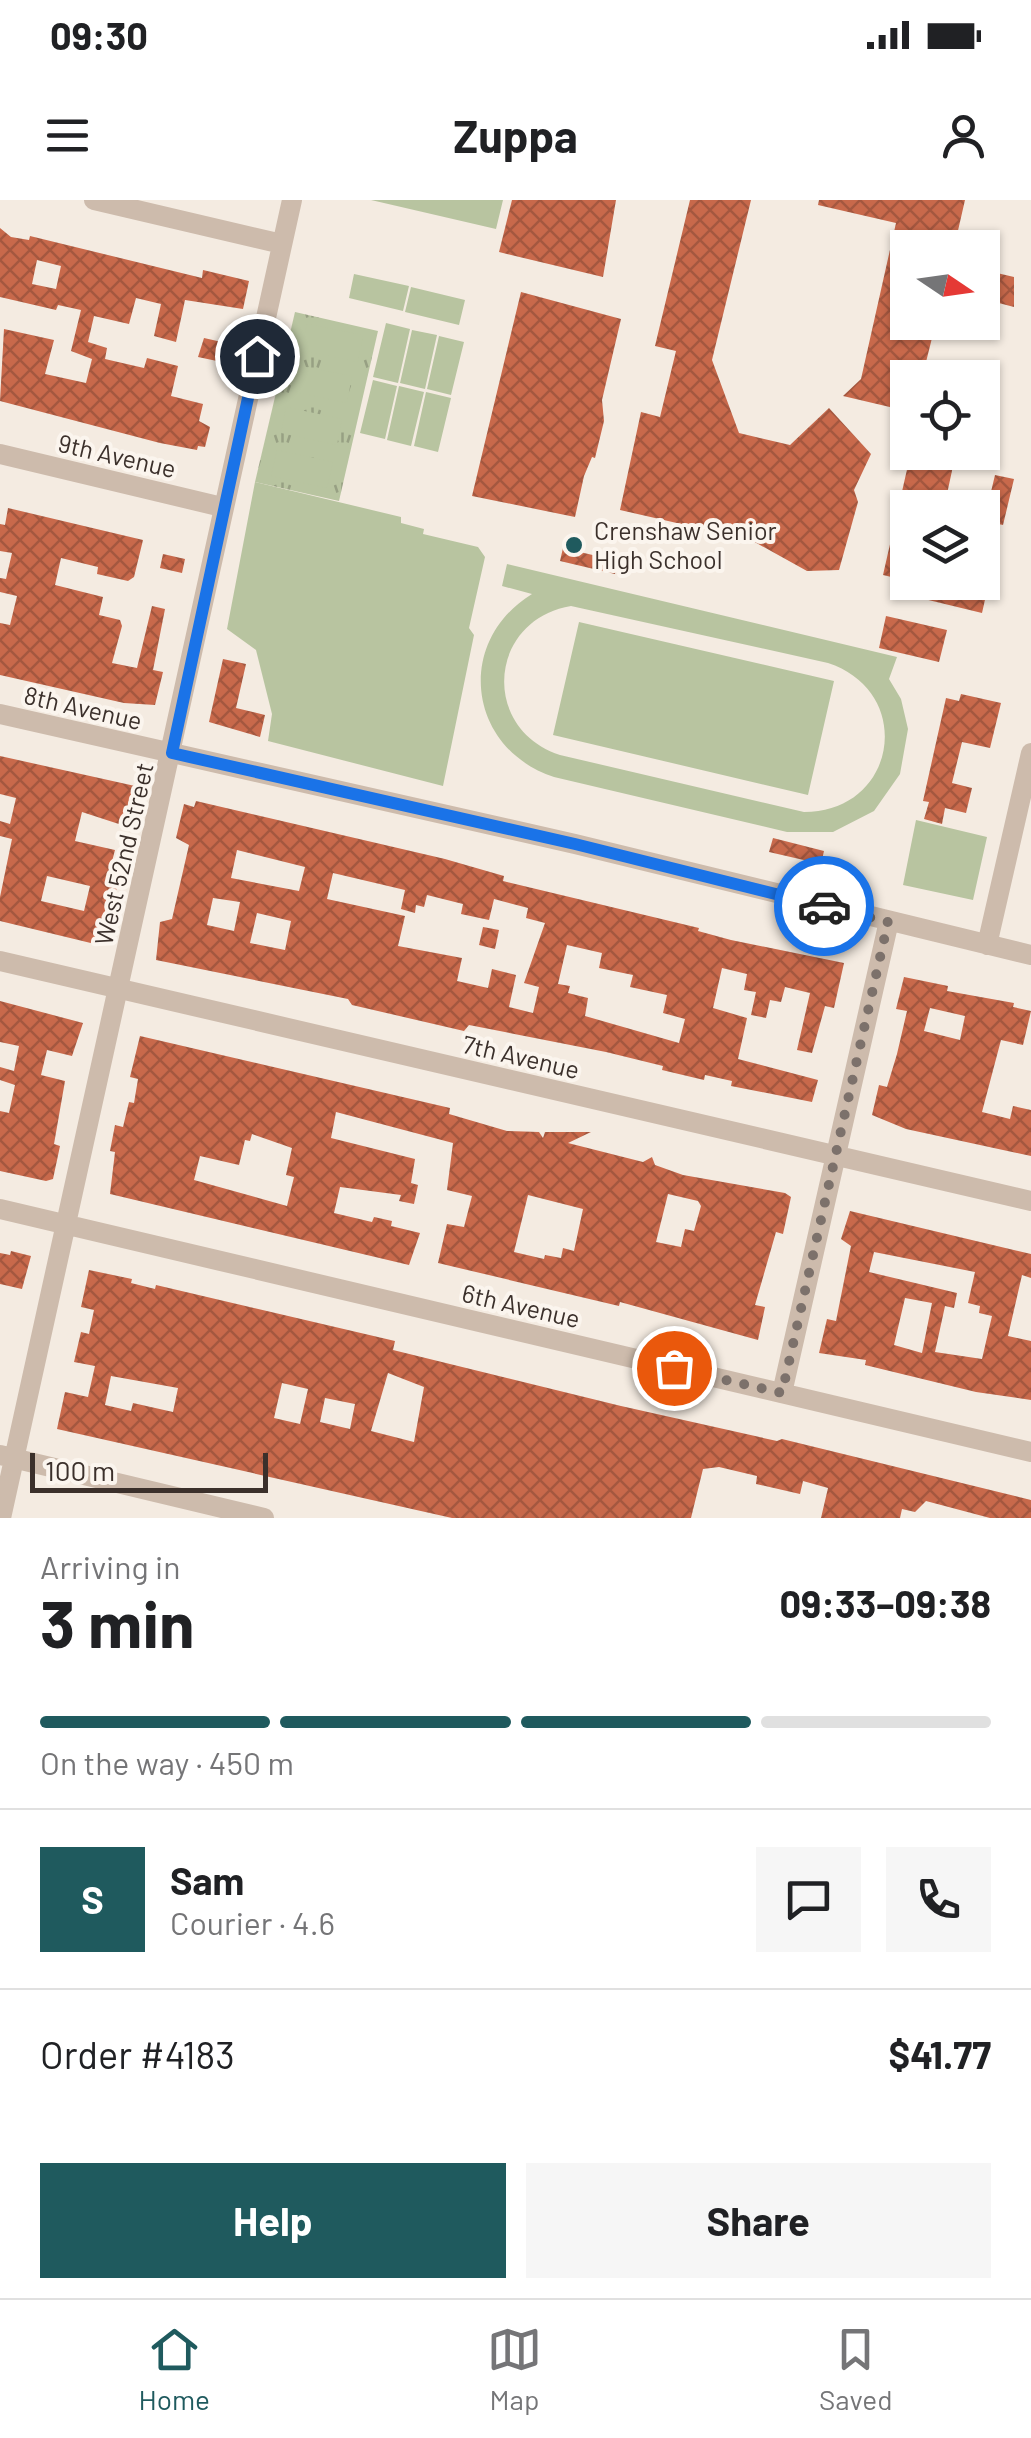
<!DOCTYPE html>
<html lang="en">
<head>
<meta charset="utf-8">
<style>
	:root { --surface:#fff; --page:#f6f6f6; --text:#202124; --muted:#757577; --line:#e0e0e0; --accent:#1f5a5e }
	body { margin:0; font-family:Barlow,sans-serif; background:var(--page); color:var(--text); height:100vh; display:flex; flex-direction:column; font-size:38px; white-space:nowrap }
	* { box-sizing:border-box; margin:0 }
	p { font-size:32px; color:var(--muted) }
	.icon { flex:none; width:55px; height:55px; fill:none; stroke:currentColor; stroke-width:2; stroke-linecap:round; stroke-linejoin:round }
	.map { position:relative; height:1318px; overflow:hidden }
	.panel { display:flex; flex-direction:column; background:var(--surface); flex:1 }
	.panel>* { flex:none }
	.needle { width:65px; rotate:103deg }
	.controls { position:absolute; left:890px; top:30px; display:grid; gap:20px }
	.controls a { display:grid; place-items:center; width:110px; height:110px; border-radius:0px; background:var(--surface); box-shadow:0 2px 8px #0004; font-size:50px }
	.scale { position:absolute; left:30px; bottom:25px; width:238px; box-sizing:border-box; padding-left:10px; border:5px solid #3b302b; border-top:0; font-size:28px; line-height:35px; white-space:nowrap; color:#3b302b; -webkit-text-stroke:8px #fbf5ee; paint-order:stroke }
	.pin { position:absolute; display:grid; place-items:center; width:85px; height:85px; color:#fff; margin:-42px; border:5px solid #fff; border-radius:50%; box-shadow:0 2px 10px #0007 }
	.courier { position:absolute; display:grid; place-items:center; width:100px; height:100px; margin:-50px; border:8px solid #1a73e8; border-radius:50%; background:#fff; color:#222; box-shadow:0 2px 12px #0007 }
	.summary em { font-style:normal; font-weight:700 }
	.summary div { display:flex; flex-direction:column-reverse }
	.summary { display:flex; align-items:center; justify-content:space-between; height:170px; padding:0 40px }
	h1 { font-size:65px; font-weight:700; line-height:75px }
	.bar { display:grid; grid-template-columns:repeat(4,1fr); gap:15px 10px; align-content:center; height:120px; padding:0 40px }
	.bar i { height:12px; border-radius:8px; background:var(--line) }
	.bar .on { background:var(--accent) }
	.bar p { grid-column:span 4 }
	.line { display:flex; align-items:center; gap:25px; padding:0 40px; border-top:2px solid var(--line) }
	.line div { flex:1 }
	.round { display:grid; place-items:center; flex:none; width:105px; height:105px; border-radius:0px; background:var(--page) }
	.button { display:flex; gap:20px; margin-top:auto; padding:20px 40px }
	.button a { flex:1; height:115px; border-radius:0px; background:var(--accent); color:#fff; font-size:40px; font-weight:700; line-height:115px; text-align:center }
	.button a+a { background:var(--page); color:var(--text) }
	.status { display:flex; justify-content:space-between; align-items:center; height:70px; padding:0 50px; background:var(--surface); direction:ltr }
	.status svg { height:28px; fill:currentColor }
	header { display:flex; justify-content:space-between; align-items:center; height:130px; padding:0 40px; background:var(--surface); font-size:45px; font-weight:700 }
	.tab-bar { display:flex; justify-content:space-around; align-items:center; height:140px; border-top:2px solid var(--line); background:var(--surface); font-size:28px; color:var(--muted) }
	.tab-bar a { display:grid; justify-items:center; gap:5px }
	.tab-bar .on { color:var(--accent) }
	.map>svg:first-child { display:block }
	.grass { fill:url(#grass-tufts) }
	.garden { fill:#b8c4a0; fill-rule:evenodd }
	.building { fill:url(#building-cross-hatch); fill-rule:evenodd }
	.lines { fill:none; stroke-linecap:round; stroke-linejoin:round }
	.minor { stroke:#cdbbac; stroke-width:20 }
	.done { stroke:#7c716b; stroke-width:10; stroke-dasharray:0 18 }
	.route { stroke:#1a73e8; stroke-width:12 }
	.poi-dot { fill:#1f5a5e; stroke:#fbf5ee; stroke-width:4 }
	.labels { text-anchor:middle; stroke-width:8; stroke-linejoin:round; paint-order:stroke }
	.street-label { font-size:25px; fill:#3b302b; stroke:#fbf5ee }
	.poi-label { font-size:25px; fill:#3b302b; stroke:#fbf5ee; text-anchor:start }
</style>
</head>
<body>
<div class="status"><b>09:30</b><svg viewBox="0 0 49 12"><path d="M0 12V9h3v3zM5 12V6h3v6zM10 12V3h3v9zM15 12V0h3v12zM26 1h20v11H26zM47 4h2v5h-2z"/></svg></div>
<header><svg class="icon" aria-label="menu" viewBox="0 0 24 24"><path d="M4 6h16M4 12h16M4 18h16"/></svg>Zuppa<svg class="icon" aria-label="person" viewBox="0 0 24 24"><circle cx="12" cy="8" r="4"/><path d="M4 21q1-7 8-7t8 7"/></svg></header>
<div class="map">
<svg width="1031" height="1318" viewBox="0 0 1031 1318">
	<defs>
		<pattern id="grass-tufts" width="24" height="20" patternUnits="userSpaceOnUse" patternTransform="scale(2.5)"><rect width="24" height="20" fill="#b8c4a0"/><path d="M3 7l-1-3M5 7V3M7 7l1-3M15 17l-1-3M17 17v-4M19 17l1-3" fill="none" stroke="#97a083"/></pattern>
		<pattern id="building-cross-hatch" width="8" height="8" patternUnits="userSpaceOnUse" patternTransform="scale(2.5)"><rect width="8" height="8" fill="#c8694b"/><path d="M0 0l8 8M0 8l8-8" fill="none" stroke="#a4573f"/></pattern>
	</defs>
	<rect width="100%" height="100%" fill="#f4ebe1"/>
	<!-- grass -->
	<path class="grass" d="M295,112L378,131L339,301L255,282Z"/>
	<!-- garden -->
	<path class="garden" d="M371,0H503L496,29Z
		M354,74L409,86L403,111L349,98Z
		M411,87L465,100L459,125L405,112Z
		M386,123L410,129L398,183L373,177Z
		M307,124L363,135L358,162L301,150Z
		M412,130L437,135L425,189L400,183Z
		M439,136L464,142L451,195L427,189Z
		M296,165L352,176L347,203L291,191Z
		M373,180L397,186L385,239L360,233Z
		M399,186L424,192L411,246L387,240Z
		M426,192L451,198L438,252L414,246Z
		M286,207L342,219L337,245L281,233Z
		M277,250L333,262L327,288L271,276Z
		M255,282L401,317V323L424,329L423,334L478,347L485,357L469,428L474,435L443,586L268,541L272,514L256,450L227,429Z
		M507,364L897,457L889,479L901,499L908,529L900,574L874,611L833,632H787L554,577C468,549 454,442 532,394L502,386ZM571,406L828,463C916,492 897,612 804,612L560,555C480,529 488,420 571,406Z
		M579,422L834,481L808,595L553,535Z
		M916,620L987,637L973,700L903,685Z"/>
	<!-- building -->
	<path class="building" d="M512,0H616L603,77L499,52Z
		M690,0H751L712,160L739,233L790,245L829,208L871,254L854,290L858,302L839,370L807,371L751,340L620,310L641,212L660,217L676,151L655,146Z
		M819,0H965L954,48H908V122H936L922,178H908V190L898,189L894,208L843,196L861,179L896,23L818,5Z
		M0,28L11,37L29,40L30,36L202,78L203,70L249,81L243,109L185,100L176,142L154,136L161,104L136,98L129,124L94,116L88,142L107,148L105,159L144,168L147,158L178,166L171,196L203,204L199,221L210,227L205,247L198,246L197,250L160,243L0,201L4,129L54,140L45,174L86,183L92,159L71,151L81,110L58,105L56,110L0,97ZM37,60L61,66L56,89L32,84Z
		M997,73L1014,77V107L991,101Z
		M521,92L621,119L602,200L604,221L595,258L592,257L584,276L575,317L472,296Z
		M204,138L235,145L231,164L198,157Z
		M911,252H956L944,308H908V381L883,375Z
		M995,275L1014,279L1003,325L984,321Z
		M8,308L143,340L134,377L128,381L97,374L98,367L61,358L55,385L103,397L99,415L120,420L122,426L112,463L137,468L152,406L165,409L153,470L163,472L155,505L124,503L0,475V423L10,425L17,396L0,392V378L6,379L12,353L0,351V324L5,325Z
		M563,348L618,361L615,374L560,361Z
		M163,354L185,359L182,373L160,368Z
		M920,382H989L982,413L916,397Z
		M886,416L947,430L939,462L879,448Z
		M223,459L246,464L236,508L265,515L260,537L209,522Z
		M961,494L1001,503L990,548L962,542L952,583L972,588L966,613L945,608L942,624L924,619L929,602L923,601L946,498L959,501Z
		M0,556L135,586L125,626L82,612L75,641L115,650L110,669L121,671L116,691L109,690L99,745L0,721V697L12,639L0,636V621L10,624L16,598L0,594ZM47,676L90,686L84,711L41,701Z
		M196,601L445,659L504,676L503,681L699,728L698,731L731,740L844,763L834,808L825,806L812,853L797,850L810,793L785,787L781,802L770,800L766,818L751,815L756,792L744,790L747,774L722,768L713,808L747,818L738,859L818,880L812,902L731,886L732,881L705,875L704,880L662,870L663,866L606,852L469,825L464,831L352,805L348,799L156,760L160,722L172,719L189,645L176,638L184,604L194,607ZM237,650L305,667L299,691L231,678ZM333,673L405,690L401,709L415,713L416,705L424,707L427,695L463,704L461,714L489,720L494,699L528,708L526,718L545,723L524,783L539,787L533,813L509,807L516,775L492,769L488,788L457,781L462,758L398,746L405,716L327,699ZM213,698L240,702L234,731L207,725ZM257,713L291,721L285,750L250,743ZM567,745L602,753L599,768L633,775L630,787L667,795L663,813L685,819L679,843L585,816L588,798L568,793L570,786L558,784Z
		M773,638L824,651L821,664L769,652Z
		M483,727L499,730L495,749L479,745Z
		M904,777L948,786L947,791L1014,803L1013,807L1031,811L1023,845L1001,840L982,912L1010,919L1013,906L1031,910V956L906,929L872,915L879,885L887,887L897,854L907,811L896,809ZM930,808L965,816L960,840L924,831Z
		M0,801L83,823L72,856L47,850L41,875L65,881L54,944L60,946L53,979L46,981L0,971V911L9,913L15,885L0,880V867L14,871L19,846L0,842Z
		M140,836L450,908L449,914L507,931L539,932L543,938L545,932H591L568,943L643,962L652,957L655,965L683,975L785,993L791,997L783,1034L776,1032L755,1105L765,1107L758,1140L620,1102L619,1106L438,1063L447,1024L464,1027L472,996L447,990L453,943L336,912L331,938L415,959L411,983L418,985L414,1004L399,1001L401,995L340,987L334,1013L372,1022L374,1017L392,1021L391,1026L420,1033L409,1065L110,994L115,952L110,951L115,925L123,927L129,902L134,903L138,879L130,877ZM252,934L292,948L286,975L294,977L287,1006L194,980L200,956L239,965L245,940L250,941ZM668,994L698,1001L701,1006L694,1031L685,1029L681,1047L656,1042ZM528,995L583,1009L574,1051L563,1048L561,1058L545,1055L544,1059L514,1052Z
		M850,1011L1031,1054V1078L1022,1075L1008,1136L1031,1141V1200L976,1192L865,1165L866,1160L819,1153L827,1119L836,1121L851,1046L841,1039ZM874,1052L975,1072L968,1103L980,1106L979,1113L992,1116L982,1159L935,1152L945,1106L954,1108L957,1093L869,1072ZM905,1098L932,1103L922,1153L894,1145Z
		M11,1051L31,1056L22,1089L0,1084V1053L10,1055Z
		M89,1070L132,1079L131,1083L155,1089L156,1085L395,1141L393,1150L621,1206L777,1241L782,1239L1031,1300V1318H990L926,1301L915,1312L902,1309L900,1318H821L828,1288L803,1281L800,1294L756,1284L757,1276L719,1267L703,1269L691,1318H452L57,1229L65,1192L88,1197L95,1166L74,1162L81,1132L89,1134L94,1110L81,1107ZM388,1173L424,1187L414,1242L371,1231ZM111,1176L178,1188L173,1212L133,1203L131,1211L105,1205ZM282,1183L308,1189L300,1224L274,1218ZM325,1198L355,1204L350,1229L320,1222Z"/>
	<g class="lines">
		<!-- minor -->
		<path class="minor" d="M94,0L282,44
			M0,254L222,307
			M0,514L575,644L1031,755
			M987,745L1031,553
			M0,761L1031,1001
			M0,1009L1031,1252
			M782,1193L889,721
			M0,1255L264,1318
			M1,1318L292,0"/>
	</g>
	<g class="lines">
		<!-- done -->
		<path class="done" d="M674,1168L782,1193L888,722L824,706"/>
		<!-- route -->
		<path class="route" d="M257,156L172,553L575,644L824,706"/>
	</g>
	<!-- markers -->
	<circle class="poi-dot" cx="574" cy="345" r="10"/>
	<g class="labels">
		<!-- street labels -->
		<g class="street-label">
			<text transform="translate(117 256) rotate(13)" y="9">9th Avenue</text>
			<text transform="translate(83 508) rotate(13)" y="9">8th Avenue</text>
			<text transform="translate(124 654) rotate(-77)" y="9">West 52nd Street</text>
			<text transform="translate(521 857) rotate(13)" y="9">7th Avenue</text>
			<text transform="translate(521 1106) rotate(13)" y="9">6th Avenue</text>
		</g>
		<!-- poi labels -->
		<g class="poi-label">
			<text x="594" y="340">Crenshaw Senior<tspan x="594" dy="29">High School</tspan></text>
		</g>
	</g>
</svg>
<div class="controls">
<a><svg class="needle" viewBox="-14 -14 28 28"><path d="M0-13l5 13h-10z" fill="#e53935"/><path d="M0 13l5-13h-10z" fill="#757577"/></svg></a>
<a><svg class="icon" aria-label="locate" viewBox="0 0 24 24"><circle cx="12" cy="12" r="6"/><path d="M12 2v4M12 18v4M2 12h4M18 12h4"/></svg></a>
<a><svg class="icon" aria-label="layers" viewBox="0 0 24 24"><path d="M12 4l9 5-9 5-9-5zM3 14l9 5 9-5"/></svg></a>
</div>
<div class="scale">100 m</div>
<div class="pin" style="left:674px;top:1168px;background:#ea580c"><svg class="icon" aria-label="bag" viewBox="0 0 24 24"><path d="M5 8h14l-1 12H6zM9 8a3 3 0 0 1 6 0"/></svg></div>
<div class="pin" style="left:257px;top:156px;background:#1f2937"><svg class="icon" aria-label="home" viewBox="0 0 24 24"><path d="M3 11l9-7 9 7M6 9v11h12V9"/></svg></div>
<div class="courier" style="left:824px;top:706px"><svg class="icon" aria-label="car" viewBox="0 0 24 24"><path d="M5 17H2v-5l4-1 3-4h7l3 4 3 1v5h-3M9 17h6M6 11h13"/><circle cx="7" cy="17" r="2"/><circle cx="17" cy="17" r="2"/></svg></div>
</div>
<section class="panel">
<div class="summary"><div><h1>3 min</h1><p>Arriving in</p></div><em>09:33–09:38</em></div>
<div class="bar"><i class="on"></i><i class="on"></i><i class="on"></i><i></i><p>On the way · 450 m</p></div>
<div class="line" style="height:180px"><b class="round" style="background:var(--accent);color:#fff">S</b><div><b>Sam</b><p>Courier · 4.6</p></div><a class="round"><svg class="icon" aria-label="chat" viewBox="0 0 24 24"><path d="M4 5h16v11H9l-5 4z"/></svg></a><a class="round"><svg class="icon" aria-label="phone" viewBox="0 0 24 24"><path d="M5 4h4l2 5-3 2q2 4 5 5l2-3 5 2v4C11 20 4 13 5 4z"/></svg></a></div>
<div class="line" style="height:130px"><div>Order #4183</div><b>$41.77</b></div>
<div class="button"><a>Help</a><a>Share</a></div>
</section>
<nav class="tab-bar">
<a class="on"><svg class="icon" aria-label="home" viewBox="0 0 24 24"><path d="M3 11l9-7 9 7M6 9v11h12V9"/></svg>Home</a>
<a><svg class="icon" aria-label="map" viewBox="0 0 24 24"><path d="M3 6l6-2 6 2 6-2v14l-6 2-6-2-6 2zM9 4v14M15 6v14"/></svg>Map</a>
<a><svg class="icon" aria-label="saved" viewBox="0 0 24 24"><path d="M7 4h10v16l-5-4-5 4z"/></svg>Saved</a>
</nav>
</body>
</html>
